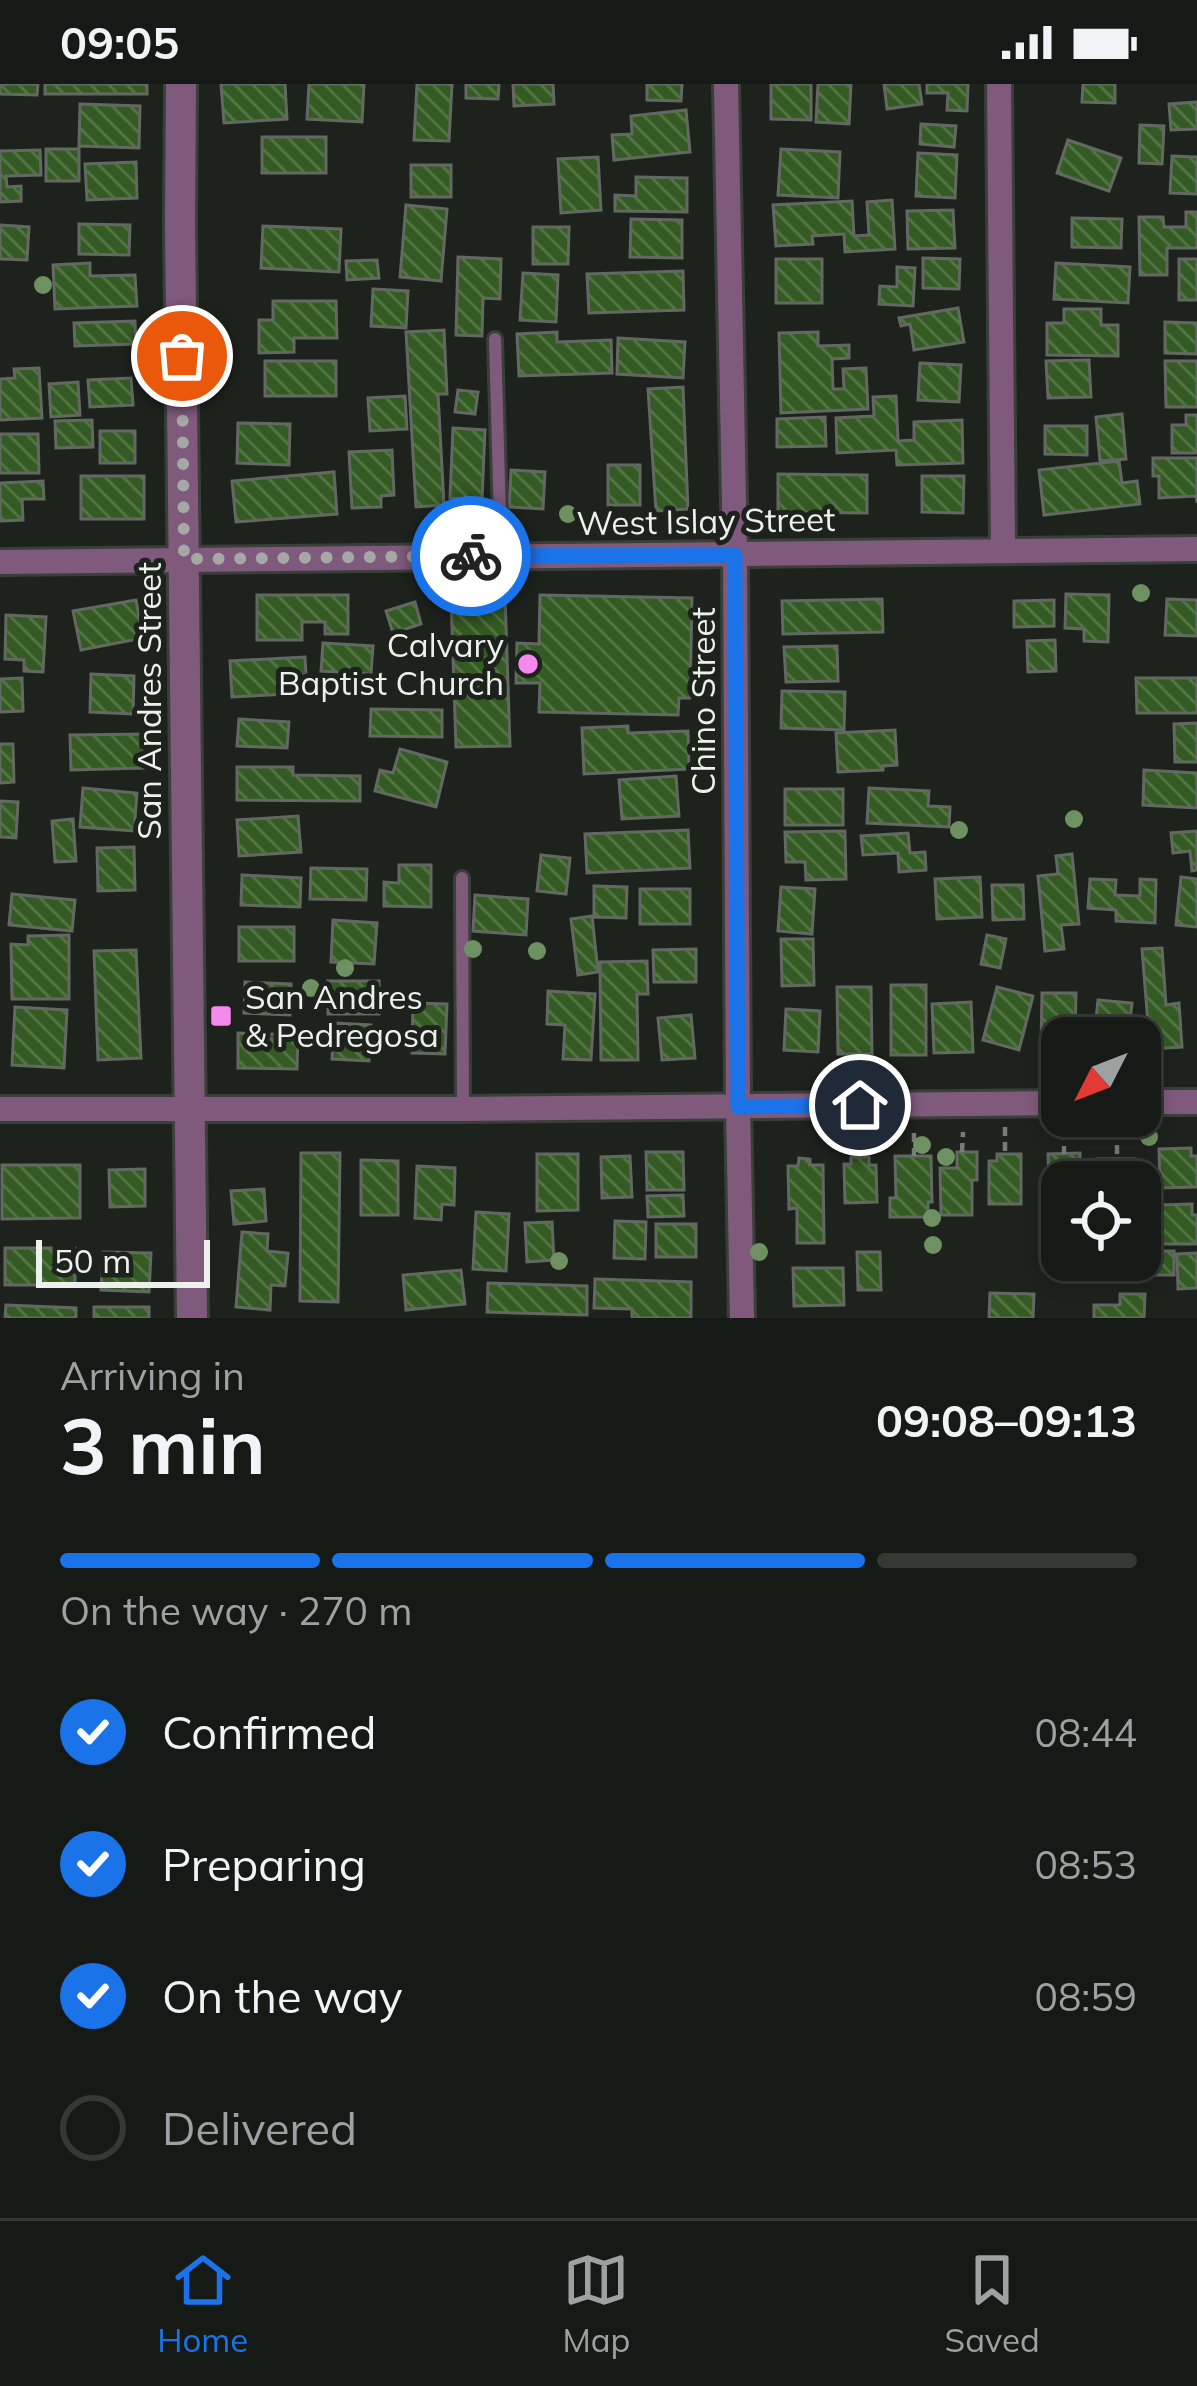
<!DOCTYPE html>
<html lang="en">
<head>
<meta charset="utf-8">
<style>
	:root { --surface:#161a16; --page:#1f231f; --text:#f1f3f6; --muted:#9ea1a1; --line:#353835; --accent:#1a73e8 }
	body { margin:0; font-family:Mulish,sans-serif; background:var(--page); color:var(--text); height:100vh; display:flex; flex-direction:column; font-size:45px; white-space:nowrap }
	* { box-sizing:border-box; margin:0 }
	p { font-size:39px; color:var(--muted) }
	.icon { flex:none; width:66px; height:66px; fill:none; stroke:currentColor; stroke-width:2; stroke-linecap:round; stroke-linejoin:round }
	.map { position:relative; height:1234px; overflow:hidden }
	.details { display:flex; flex-direction:column; background:var(--surface); flex:1 }
	.details>* { flex:none }
	.needle { width:78px; rotate:228deg }
	.controls { position:absolute; left:1041px; top:933px; display:grid; gap:24px }
	.controls a { display:grid; place-items:center; width:120px; height:120px; border-radius:24px; background:var(--surface); box-shadow:0 6px 18px #0003,0 0 0 3px var(--line); font-size:60px }
	.scale { position:absolute; left:36px; bottom:30px; width:174px; box-sizing:border-box; padding-left:12px; border:6px solid #edf0ec; border-top:0; font-size:33px; line-height:42px; white-space:nowrap; color:#edf0ec; -webkit-text-stroke:9px #1e221d; paint-order:stroke }
	.pin { position:absolute; display:grid; place-items:center; width:102px; height:102px; color:#fff; margin:-51px; border:6px solid #fff; border-radius:50%; box-shadow:0 3px 12px #0007 }
	.courier { position:absolute; display:grid; place-items:center; width:120px; height:120px; margin:-60px; border:9px solid #1a73e8; border-radius:50%; background:#fff; color:#222; box-shadow:0 3px 15px #0007 }
	.head em { font-style:normal; font-weight:700 }
	.head div { display:flex; flex-direction:column-reverse }
	.head { display:flex; align-items:center; justify-content:space-between; height:204px; padding:0 60px }
	h1 { font-size:78px; font-weight:700; line-height:90px }
	.bar { display:grid; grid-template-columns:repeat(4,1fr); gap:18px 12px; align-content:center; height:144px; padding:0 60px }
	.bar i { height:15px; border-radius:9px; background:var(--line) }
	.bar .selected { background:var(--accent) }
	.bar p { grid-column:span 4 }
	ol { padding:0 60px; list-style:none }
	li { display:flex; align-items:center; gap:36px; height:132px }
	li p { margin-inline-start:auto }
	li .icon { padding:12px; border-radius:50%; background:var(--accent); color:#fff; stroke-width:4 }
	li:last-child { color:var(--muted) }
	li i { width:66px; height:66px; border:6px solid var(--line); border-radius:50% }
	.status { display:flex; justify-content:space-between; align-items:center; height:84px; padding:0 60px; background:var(--surface); direction:ltr }
	.status svg { height:33px; fill:currentColor }
	.tab-bar { display:flex; justify-content:space-around; align-items:center; height:168px; border-top:3px solid var(--line); background:var(--surface); font-size:33px; color:var(--muted) }
	.tab-bar a { display:grid; justify-items:center; gap:6px }
	.tab-bar .selected { color:var(--accent) }
	.map>svg:first-child { display:block }
	.building { fill:url(#building-back-hatch); stroke:#636862; stroke-width:3 }
	.lines { fill:none; stroke-linecap:round; stroke-linejoin:round }
	.service-casing { stroke:#3b3f3a; stroke-width:18 }
	.minor-casing { stroke:#3b3f3a; stroke-width:30 }
	.tertiary-casing { stroke:#3b3f3a; stroke-width:36 }
	.path { stroke:#787c77; stroke-width:4.5; stroke-dasharray:9 6; stroke-linecap:butt }
	.service { stroke:#805a7c; stroke-width:12 }
	.minor { stroke:#805a7c; stroke-width:24 }
	.tertiary { stroke:#805a7c; stroke-width:30 }
	.tree { fill:#6e9161 }
	.done { stroke:#a5a8a4; stroke-width:12; stroke-dasharray:0 21.6 }
	.route { stroke:#1a73e8; stroke-width:15 }
	.poi-dot { fill:#f589ee; stroke:#1e221d; stroke-width:4.5 }
	.labels { text-anchor:middle; stroke-width:10; stroke-linejoin:round; paint-order:stroke }
	.street-label { font-size:33px; fill:#edf0ec; stroke:#1e221d }
	.poi-label { font-size:33px; fill:#edf0ec; stroke:#1e221d; text-anchor:end }
</style>
</head>
<body>
<div class="status"><b>09:05</b><svg viewBox="0 0 49 12"><path d="M0 12V9h3v3zM5 12V6h3v6zM10 12V3h3v9zM15 12V0h3v12zM26 1h20v11H26zM47 4h2v5h-2z"/></svg></div>
<div class="map">
<svg width="1197" height="1234" viewBox="0 0 1197 1234">
	<defs>
		<pattern id="building-back-hatch" width="6" height="6" patternUnits="userSpaceOnUse" patternTransform="scale(3)"><rect width="6" height="6" fill="#345b23"/><path d="M-1 5l2 2M0 0l6 6M5-1l2 2" fill="none" stroke="#527343"/></pattern>
	</defs>
	<rect width="100%" height="100%" fill="#1e221d"/>
	<!-- building -->
	<path class="building" d="M0,0H38L37,11L0,10Z
		M45,0H147V10H45Z
		M221,0H285L287,35L224,39Z
		M309,0H364L362,38L307,35Z
		M417,0H452L449,57L414,56Z
		M466,0H499L498,15L466,14Z
		M513,0H553L554,20L514,22Z
		M647,0H682L681,17L647,16Z
		M771,0H811V36L771,35Z
		M818,0H851L849,40L816,38Z
		M884,0H919L922,20L887,25Z
		M927,0H968L967,27L947,26L948,9H927Z
		M1083,0H1115V19L1082,18Z
		M1197,18V45L1171,46L1169,20Z
		M80,20L140,22L139,64L79,62Z
		M686,26L690,68L614,76L612,51L632,50L631,32Z
		M921,40L956,42L954,63L920,60Z
		M1140,41L1164,42L1162,80L1139,79Z
		M262,53H326V89H262Z
		M1068,56L1121,74L1109,107L1057,89Z
		M46,65H79V97H46Z
		M781,65L840,68L838,114L778,111Z
		M40,66L41,91L6,92L7,103L21,102V117L0,118V67Z
		M918,69L957,71L955,114L916,112Z
		M1172,72L1197,73V110L1170,109Z
		M598,73L601,126L561,129L558,75Z
		M136,78L137,114L87,116L85,80Z
		M411,81H451V113H411Z
		M636,93L687,94V128L615,127V111L636,112Z
		M892,116L895,165L845,168L844,150L812,152L813,160L776,162L773,121L852,117L854,152L869,151L867,118Z
		M406,121L447,125L441,197L400,193Z
		M953,126L955,164L908,165L907,127Z
		M1186,128H1197V164H1167V191H1140L1139,133H1163L1164,143H1186Z
		M1072,134L1122,135L1121,164L1072,163Z
		M631,135L682,136V174L630,173Z
		M79,140L130,141L129,171L79,170Z
		M0,141L29,143L27,176L0,175Z
		M263,142L341,145L339,188L261,184Z
		M533,143H569L568,180H533Z
		M458,173L501,175L500,215L483,214L482,252L456,251Z
		M923,174L960,175L959,205L923,204Z
		M776,175H822V219H776Z
		M1179,175H1197V216H1179Z
		M377,176L379,194L347,196L346,177Z
		M90,179V192L135,191L137,222L55,225L53,181Z
		M1056,179L1130,183L1128,219L1054,215Z
		M897,183L915,184L913,222L879,220L880,202L897,203Z
		M683,187L684,226L589,229L587,190Z
		M523,189L558,191L556,238L520,236Z
		M373,205L408,207L406,244L371,242Z
		M273,217H336L337,254H294V268L259,269V236H273Z
		M958,224L964,258L914,266L910,240L901,242L899,234Z
		M1064,225H1101V241H1118V272L1047,271V239H1064Z
		M135,237L136,260L75,262L74,239Z
		M1165,238L1197,239V270L1165,269Z
		M444,246L447,310H438L444,421L416,423L406,248Z
		M557,248V258L611,256L612,289L519,292L517,250Z
		M818,248V262L849,261V274L832,275L833,305H844L843,285L866,284L868,325L781,329L779,249Z
		M618,254L685,258L683,294L617,290Z
		M1089,276L1091,313L1048,314L1046,277Z
		M265,277H336V312H265Z
		M1165,277H1197V323H1166Z
		M920,279L961,281L959,318L918,316Z
		M39,284L42,334L0,336V295L15,294L14,285Z
		M131,294L133,321L90,323L88,296Z
		M78,298L80,331L51,333L49,300Z
		M683,303L688,425L656,427L648,305Z
		M458,306L478,308L475,330L455,328Z
		M405,312L407,345L370,347L368,314Z
		M896,312L898,357L914,356V338L962,336L963,379L897,381L896,366L837,369L836,334L874,332L873,313Z
		M1122,330L1126,375L1100,377L1096,333Z
		M1186,331H1197V369H1172V341H1186Z
		M825,333L826,362L777,363V335Z
		M92,336L93,363L56,364L55,337Z
		M238,339L290,340L289,381L237,379Z
		M1045,342H1087V371L1045,370Z
		M453,344L485,346L482,416L450,414Z
		M100,347H135V379H100Z
		M0,350H38L39,389H0Z
		M392,366L394,411L381,412V423L352,424L349,368Z
		M1153,374H1197V419L1196,412L1159,414V392H1153Z
		M1119,377L1122,399L1137,397L1140,420L1044,431L1039,386Z
		M608,381H640V421H608Z
		M511,386L545,388L543,425L509,423Z
		M334,388L337,430L236,438L232,397Z
		M778,390L867,391V429L778,428Z
		M81,392H144V435H81Z
		M922,392H964L963,429L922,428Z
		M43,397L44,415H22L23,436L0,437V399Z
		M1066,510L1109,511L1108,558L1084,557V545L1065,544Z
		M257,511H348V550H325V538H302V556H257Z
		M505,511L510,662L456,663L451,513Z
		M540,511L692,514L690,614H679L678,631L539,628L540,599H516L517,559L539,560Z
		M882,515L883,548L783,550L782,517Z
		M1167,515L1197,516V552L1165,551Z
		M136,516L143,554L81,566L73,527Z
		M1054,516V542L1014,543V517Z
		M415,518L421,540L393,549L386,527Z
		M6,531L46,533L43,588L24,587V576L5,575Z
		M1055,556L1056,587L1028,588L1027,557Z
		M323,559L373,562L371,590L321,587Z
		M837,562L838,597L786,598L784,563Z
		M305,573L307,609L232,613L230,577Z
		M91,590L134,592L133,630L90,628Z
		M22,594L23,627L0,628V595Z
		M1136,594H1197V629H1137Z
		M782,607L845,608L844,646L781,644Z
		M371,625L442,626V653L370,652Z
		M239,635L289,638L287,664L237,662Z
		M1197,639V678H1175L1174,640Z
		M628,642V649L688,647L689,685L584,690L582,644Z
		M895,646L897,681L883,682V686L838,688L836,649Z
		M144,650L145,684L71,686L70,651Z
		M0,660H13L14,698L0,699Z
		M400,665L447,678L436,723L375,707L380,686L393,689Z
		M237,683H293V691L360,692V717L237,716Z
		M1144,686L1197,689V724L1143,721Z
		M676,692L679,732L622,735L619,696Z
		M83,704L137,709L134,747L80,743Z
		M869,704L929,707L928,722L950,723L949,743L867,739Z
		M785,705H843V741H785Z
		M0,717L18,718L16,754L0,753Z
		M298,732L301,768L239,772L237,736Z
		M73,735L76,777L55,778L52,737Z
		M688,746L690,784L587,789L585,750Z
		M845,747L846,795L806,796L805,778H786L785,748Z
		M1197,747V786L1192,787L1190,767L1173,769L1171,749Z
		M908,749L910,769L925,768L926,786L899,788L898,769L863,771L861,752Z
		M134,763L135,806L98,807L97,764Z
		M1072,770L1079,840L1061,841L1064,865L1045,867L1038,792L1058,790L1056,772Z
		M541,771L570,774L566,810L537,807Z
		M399,781H431V823L384,822V798L399,799Z
		M311,784L367,785L366,816L310,815Z
		M242,791L301,794L300,823L241,821Z
		M980,793L982,833L937,835L935,795Z
		M1181,793L1197,795V843L1176,841Z
		M1090,795L1116,796L1115,811L1140,812V795L1156,796L1155,839L1116,837V826L1088,824Z
		M992,801H1023L1024,835L993,836Z
		M594,802L627,803L626,834L594,833Z
		M781,803L815,805L812,850L778,847Z
		M640,805H690V840H640Z
		M12,810L75,816L72,847L9,841Z
		M475,811L528,815L526,851L473,847Z
		M592,832L598,888L578,891L571,835Z
		M333,836L377,839L374,880L331,878Z
		M239,843H294V877H239Z
		M69,851V915H12L11,860L28,861V852Z
		M987,851L1006,855L1000,884L981,880Z
		M781,855H813L814,901L782,902Z
		M1162,864L1166,921L1179,919L1182,963L1150,965L1142,865Z
		M696,865V898H654L653,866Z
		M136,866L141,974L98,976L94,867Z
		M647,877L648,910H637L638,976H601L600,878Z
		M328,897H379V930H328Z
		M245,898L291,900L290,931L244,929Z
		M891,901H926V971H891Z
		M837,903H871L872,970H838Z
		M997,903L1033,912L1019,966L983,956Z
		M548,907L595,910L591,976L563,975L565,941L547,940Z
		M1042,909H1076L1075,954H1062V966L1041,965Z
		M1098,916L1132,919L1128,954H1094Z
		M971,918L973,968L934,969L932,920Z
		M413,919L447,920L445,970L412,969Z
		M15,923L67,926L64,984L12,981Z
		M786,925L820,927L818,968L784,966Z
		M691,931L695,974L662,976L658,934Z
		M334,939L371,941L369,977L332,975Z
		M238,949L298,951L297,985L238,984Z
		M1191,1064V1072H1197V1103L1160,1104L1159,1065Z
		M646,1068H683L684,1106H647Z
		M957,1068H977V1096H972V1131H941L940,1084H957Z
		M301,1069H340L338,1218L300,1217Z
		M1080,1069V1098H1062V1121L1050,1122L1048,1070Z
		M537,1070H578V1126L537,1127Z
		M997,1070H1021V1120H989V1077H997Z
		M630,1072L632,1113L602,1114L601,1073Z
		M895,1072H931L932,1118H928V1133H890V1114H896Z
		M851,1073H869V1081H876L877,1118L845,1119L844,1080H851Z
		M799,1074L810,1075V1081H823L824,1159H797V1124L789,1125L788,1082H798Z
		M1097,1075H1135V1098H1097Z
		M361,1076L398,1077V1131H361Z
		M2,1081H80V1134L2,1135Z
		M417,1082L455,1084L454,1121L442,1120L441,1136L415,1134Z
		M145,1085V1122L110,1123L109,1086Z
		M264,1105L266,1137L234,1140L231,1107Z
		M683,1111L684,1132L648,1133L647,1112Z
		M1192,1120V1131H1197V1160H1160L1159,1121Z
		M476,1128L509,1130L506,1187L473,1185Z
		M615,1137L646,1138L645,1175L614,1174Z
		M552,1138L554,1176L527,1178L525,1139Z
		M656,1140H696V1173H656Z
		M242,1148L268,1150L267,1167L288,1169L285,1202L271,1201L270,1226L236,1223Z
		M5,1164H75V1201H5Z
		M1151,1167H1174V1191H1151Z
		M103,1168L151,1169L149,1208L101,1206Z
		M857,1168H880L881,1206H858Z
		M1197,1169V1204L1178,1205L1177,1170Z
		M793,1184H843L844,1221L794,1222Z
		M461,1186L465,1220L406,1226L403,1191Z
		M595,1195L691,1198V1234H632V1225L594,1224Z
		M488,1199L587,1202V1231L487,1228Z
		M990,1209L1034,1210L1033,1234H989Z
		M1120,1210H1145L1144,1234H1094V1221H1120Z
		M6,1221L76,1224V1234H5Z
		M94,1223H149V1234H94Z"/>
	<g class="lines">
		<!-- service casing -->
		<g class="service-casing">
			<path id="service" d="M495,255L501,472
				M462,794L463,1024"/>
		</g>
		<!-- minor casing -->
		<g class="minor-casing">
			<path id="minor" d="M726,0L735,471L738,1023L742,1234
				M999,0L1003,467
				M0,478L1197,465
				M1140,1018H1197
				M0,1025H463L1062,1019"/>
		</g>
		<!-- tertiary casing -->
		<g class="tertiary-casing">
			<path id="tertiary" d="M181,0L180,139L192,1234"/>
		</g>
		<!-- path -->
		<path class="path" d="M1005,1043V1070
			M1117,1046V1075
			M1064,1047V1070
			M914,1049V1072
			M962,1068L963,1048
			M860,1073V1045"/>
		<!-- service -->
		<use href="#service" class="service"/>
		<!-- minor -->
		<use href="#minor" class="minor"/>
		<!-- tertiary -->
		<use href="#tertiary" class="tertiary"/>
	</g>
	<!-- trees -->
	<g class="tree">
		<circle cx="43" cy="201" r="9"/>
		<circle cx="568" cy="430" r="9"/>
		<circle cx="1141" cy="509" r="9"/>
		<circle cx="1074" cy="735" r="9"/>
		<circle cx="959" cy="746" r="9"/>
		<circle cx="473" cy="865" r="9"/>
		<circle cx="537" cy="867" r="9"/>
		<circle cx="345" cy="884" r="9"/>
		<circle cx="311" cy="904" r="9"/>
		<circle cx="1149" cy="1053" r="9"/>
		<circle cx="922" cy="1061" r="9"/>
		<circle cx="946" cy="1073" r="9"/>
		<circle cx="932" cy="1134" r="9"/>
		<circle cx="933" cy="1161" r="9"/>
		<circle cx="759" cy="1168" r="9"/>
		<circle cx="559" cy="1177" r="9"/>
	</g>
	<g class="lines">
		<!-- done -->
		<path class="done" d="M182,272L184,475L471,472"/>
		<!-- route -->
		<path class="route" d="M471,472L735,471L738,1023L860,1021"/>
	</g>
	<!-- markers -->
	<g class="poi-dot">
		<circle cx="528" cy="580" r="12"/>
		<rect x="209" y="920" width="24" height="24" rx="6"/>
	</g>
	<g class="labels">
		<!-- street labels -->
		<g class="street-label">
			<text transform="translate(706 437) rotate(-1)" y="12">West Islay Street</text>
			<text transform="translate(149 617) rotate(-90)" y="12">San Andres Street</text>
			<text transform="translate(703 617) rotate(-90)" y="12">Chino Street</text>
		</g>
		<!-- poi labels -->
		<g class="poi-label">
			<text x="504" y="573">Calvary<tspan x="504" dy="38">Baptist Church</tspan></text>
			<text x="245" y="925" text-anchor="start">San Andres<tspan x="245" dy="38">&amp; Pedregosa</tspan></text>
		</g>
	</g>
</svg>
<div class="controls">
<a><svg class="needle" viewBox="-14 -14 28 28"><path d="M0-13l5 13h-10z" fill="#e53935"/><path d="M0 13l5-13h-10z" fill="#9ea1a1"/></svg></a>
<a><svg class="icon" aria-label="locate" viewBox="0 0 24 24"><circle cx="12" cy="12" r="6"/><path d="M12 2v4M12 18v4M2 12h4M18 12h4"/></svg></a>
</div>
<div class="scale">50 m</div>
<div class="pin" style="left:182px;top:272px;background:#ea580c"><svg class="icon" aria-label="bag" viewBox="0 0 24 24"><path d="M5 8h14l-1 12H6zM9 8a3 3 0 0 1 6 0"/></svg></div>
<div class="pin" style="left:860px;top:1021px;background:#1f2937"><svg class="icon" aria-label="home" viewBox="0 0 24 24"><path d="M3 11l9-7 9 7M6 9v11h12V9"/></svg></div>
<div class="courier" style="left:471px;top:472px"><svg class="icon" aria-label="bike" viewBox="0 0 24 24"><circle cx="6" cy="16" r="4"/><circle cx="18" cy="16" r="4"/><path d="M6 16l4-8h5l3 8M10 8l3 8H6M13 5h3"/></svg></div>
</div>
<section class="details">
<div class="head"><div><h1>3 min</h1><p>Arriving in</p></div><em>09:08–09:13</em></div>
<div class="bar"><i class="selected"></i><i class="selected"></i><i class="selected"></i><i></i><p>On the way · 270 m</p></div>
<ol>
<li><svg class="icon" aria-label="check" viewBox="0 0 24 24"><path d="M5 12l5 5 9-10"/></svg>Confirmed<p>08:44</p></li>
<li><svg class="icon" aria-label="check" viewBox="0 0 24 24"><path d="M5 12l5 5 9-10"/></svg>Preparing<p>08:53</p></li>
<li><svg class="icon" aria-label="check" viewBox="0 0 24 24"><path d="M5 12l5 5 9-10"/></svg>On the way<p>08:59</p></li>
<li><i></i>Delivered</li>
</ol>
</section>
<nav class="tab-bar">
<a class="selected"><svg class="icon" aria-label="home" viewBox="0 0 24 24"><path d="M3 11l9-7 9 7M6 9v11h12V9"/></svg>Home</a>
<a><svg class="icon" aria-label="map" viewBox="0 0 24 24"><path d="M3 6l6-2 6 2 6-2v14l-6 2-6-2-6 2zM9 4v14M15 6v14"/></svg>Map</a>
<a><svg class="icon" aria-label="saved" viewBox="0 0 24 24"><path d="M7 4h10v16l-5-4-5 4z"/></svg>Saved</a>
</nav>
</body>
</html>
